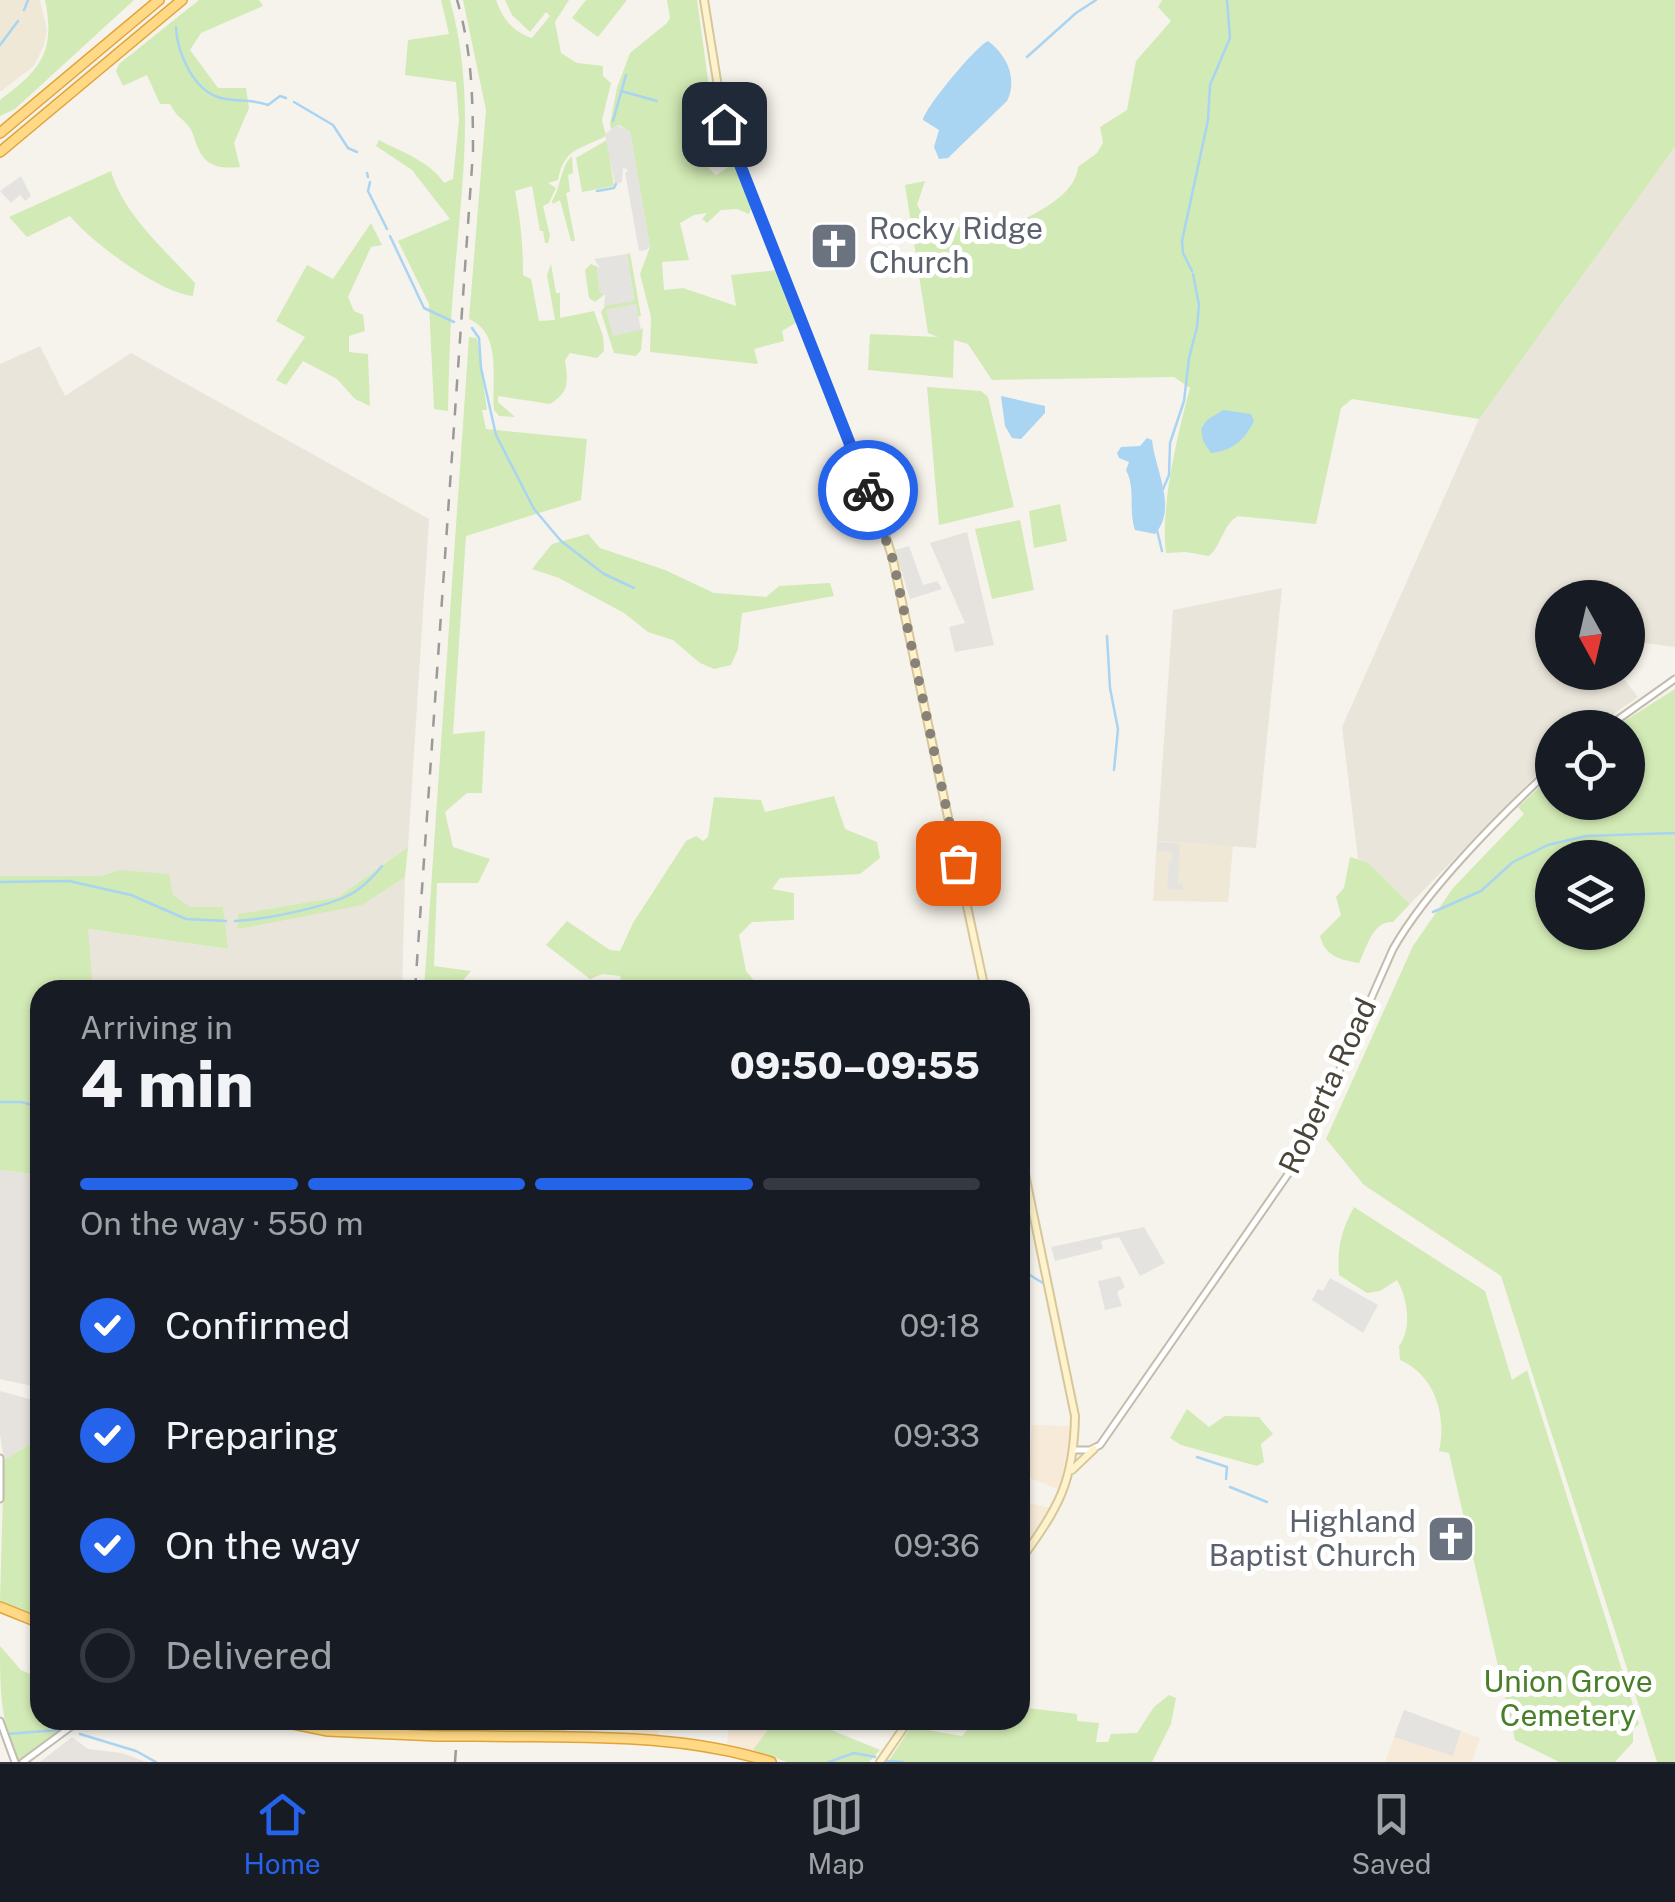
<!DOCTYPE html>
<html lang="en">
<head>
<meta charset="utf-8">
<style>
	:root { --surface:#171b24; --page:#242831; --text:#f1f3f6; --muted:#9ea1a6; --line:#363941; --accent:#2563eb }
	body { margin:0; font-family:"Public Sans",sans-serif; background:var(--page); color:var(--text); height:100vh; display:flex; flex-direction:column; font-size:38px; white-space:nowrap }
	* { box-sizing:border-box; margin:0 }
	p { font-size:32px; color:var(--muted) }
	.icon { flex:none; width:55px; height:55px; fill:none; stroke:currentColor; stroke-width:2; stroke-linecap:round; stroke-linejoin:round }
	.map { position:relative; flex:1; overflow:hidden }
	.side { position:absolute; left:30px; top:980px; width:1000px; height:750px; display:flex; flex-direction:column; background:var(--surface); border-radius:30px; box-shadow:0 2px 8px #0004 }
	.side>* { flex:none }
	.needle { width:65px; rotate:172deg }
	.fabs { position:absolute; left:1535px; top:580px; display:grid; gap:20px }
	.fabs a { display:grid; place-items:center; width:110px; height:110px; border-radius:50%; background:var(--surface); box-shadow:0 2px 8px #0004; font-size:50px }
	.pin { position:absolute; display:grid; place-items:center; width:85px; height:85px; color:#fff; margin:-42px; border-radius:20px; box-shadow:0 5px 15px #0006 }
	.courier { position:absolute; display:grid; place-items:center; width:100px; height:100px; margin:-50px; border:8px solid #2563eb; border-radius:50%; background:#fff; color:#222; box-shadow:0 2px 12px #0007 }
	.head em { font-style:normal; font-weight:800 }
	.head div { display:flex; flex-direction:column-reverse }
	.head { display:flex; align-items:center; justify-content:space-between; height:170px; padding:0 50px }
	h1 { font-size:65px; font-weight:800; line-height:75px }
	.bar { display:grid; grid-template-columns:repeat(4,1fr); gap:15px 10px; align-content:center; height:120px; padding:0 50px }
	.bar i { height:12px; border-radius:8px; background:var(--line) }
	.bar .selected { background:var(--accent) }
	.bar p { grid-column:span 4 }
	ol { padding:0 50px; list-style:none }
	li { display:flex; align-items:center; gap:30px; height:110px }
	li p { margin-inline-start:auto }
	li .icon { padding:10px; border-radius:50%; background:var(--accent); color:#fff; stroke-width:4 }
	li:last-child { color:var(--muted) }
	li i { width:55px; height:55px; border:5px solid var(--line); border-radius:50% }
	.tabs { display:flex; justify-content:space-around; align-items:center; height:140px; border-top:2px solid var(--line); background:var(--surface); font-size:28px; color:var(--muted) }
	.tabs a { display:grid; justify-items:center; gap:5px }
	.tabs .selected { color:var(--accent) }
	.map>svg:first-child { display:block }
	.residential { fill:#eae5da }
	.commercial { fill:#f7ead8 }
	.industrial { fill:#e6e2dd }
	.education { fill:#efe8d6 }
	.green { fill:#d2eab5; fill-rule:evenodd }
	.parking { fill:#e5e3e0 }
	.water { fill:#a9d4f2 }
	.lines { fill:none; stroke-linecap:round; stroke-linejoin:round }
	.stream { stroke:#a9d4f2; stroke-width:2.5 }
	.tertiary-casing { stroke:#c2bbae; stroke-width:9 }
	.secondary-casing { stroke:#d6c79b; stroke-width:10 }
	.trunk-casing { stroke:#e0a43c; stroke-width:12 }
	.tertiary { stroke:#fff; stroke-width:5 }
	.secondary { stroke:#fff3cd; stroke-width:6 }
	.trunk { stroke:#ffd985; stroke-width:9 }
	.rail { stroke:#9a9a9a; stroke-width:2.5; stroke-dasharray:12 12; stroke-linecap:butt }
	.trunk-bridge-casing { stroke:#e0a43c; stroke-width:12; stroke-linecap:butt }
	.trunk-bridge { stroke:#ffd985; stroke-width:9 }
	.done { stroke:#878178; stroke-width:10; stroke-dasharray:0 18 }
	.route { stroke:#2563eb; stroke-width:12 }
	.labels { text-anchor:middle; stroke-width:10; stroke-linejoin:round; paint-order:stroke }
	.worship-label { font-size:30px; fill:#5b616d; stroke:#fff; text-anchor:start }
	.street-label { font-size:30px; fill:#4b4439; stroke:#fff }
	.park-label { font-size:30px; fill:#4a7f2a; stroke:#fff }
</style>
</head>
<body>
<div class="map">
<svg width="1675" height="1762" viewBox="0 0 1675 1762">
	<rect width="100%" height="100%" fill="#f6f3ec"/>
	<!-- residential -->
	<path class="residential" d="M1675,147V647L1628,641V598H1552V672L1599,673L1598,682L1623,678L1638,697L1594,727L1552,728V759L1410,904L1367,862L1358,859L1342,727L1479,419Z
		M40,346L65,396L131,353L429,519L408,847L338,897L238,914L361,905L405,877L402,990H93L87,929L227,949L223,907H190L119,870L101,876H0V364Z
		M1282,588L1256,848L1157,841L1173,610Z"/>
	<!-- commercial -->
	<path class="commercial" d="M1032,1425L1072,1426L1071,1450L1061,1490L1020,1474V1452L1030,1453Z
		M1020,1501L1051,1508L1020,1553Z
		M1404,1710L1480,1738L1472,1762H1385Z
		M632,1720H659L658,1736L632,1734Z
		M730,1720H775L753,1750L727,1744Z"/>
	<!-- industrial -->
	<path class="industrial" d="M967,532L994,645L955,652L949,627L965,623L930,543Z
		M0,1170L40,1175V1368L32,1386L0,1379Z
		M0,1391L40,1402V1438L4,1460L0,1434Z
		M72,1737L88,1749L122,1753L146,1762H40Z"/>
	<!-- education -->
	<path class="education" d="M0,0H40L47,31L44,45L34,66L0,92Z
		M1157,841L1233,846L1228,902L1153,901Z"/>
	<!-- green -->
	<path class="green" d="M45,0H134L15,109L0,116V100C40,70 56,53 45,0Z
		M199,0H259L263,6L201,33L190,50L218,88H246L249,108L234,143L240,167C217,169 204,166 196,143C194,138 193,132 190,128C182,117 178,119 170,104H160L147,75L123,86L116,71L119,64Z
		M441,0H450C476,93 462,186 454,281C450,324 449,368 448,411L434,409L429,304L398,241L450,219L412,170L376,146L379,140C401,152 430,161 444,183L453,179L459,120L456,82L405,75L408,40L449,34Z
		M463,0H496C502,18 513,32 532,38L550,16L546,12L530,32L512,15L505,0H569L555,22L561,53L577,63L603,66V76L611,83L602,120L606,136C579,150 564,148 558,180L548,183L556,188L549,203L543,206L550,236L548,243H545L543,231H540L532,186L515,191C521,224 523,245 523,275L531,279L539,321L555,320L547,275L551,264L556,293H560V318L594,311L603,336L604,351L597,358L570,353L565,360C568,381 570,392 550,404L498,396V402L515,417L499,416L494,410C491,379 503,334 469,319L486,110Z
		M586,0H627L598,37L572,18Z
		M667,0H697L715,130L720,141L706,149L705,164L716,175L733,164L752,207L749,214L737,209L721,210L707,223L702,219L707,213L694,215L680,223L689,260L662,262L664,290L683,288L736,306L731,275L777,270L797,322L782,331L784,341L754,349L758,364L650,352L651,317L640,274L650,247L630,132L619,125L611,129L610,124L617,88L630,53L667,23L670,18Z
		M1162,0H1675V147L1479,419L1352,399L1341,408L1316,524L1238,516C1223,524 1222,545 1209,556L1186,552L1166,553C1160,508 1178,432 1190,388L1174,377L992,380L968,344L954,340L953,378L868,370L870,334L938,337L928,333L905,185L925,181L917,205L926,220L993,234C1020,220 1075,201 1078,167L1097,153L1103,143L1100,127L1127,110L1136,61L1171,21L1158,7Z
		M607,140L614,186L582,192L576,158Z
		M572,156L573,173L568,175L570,192L566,193L575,241H571L560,200L553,204L552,201C561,188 560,167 572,156Z
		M111,171C123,214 166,251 195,283L193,296C160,293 91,242 70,216L27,237L9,217Z
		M371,223L382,245L371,247L348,297L354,311L363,315L365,331L349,336V352L368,354L370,406L355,399L337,379L303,361L286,385L276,380L305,337L276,321L307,265L333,279Z
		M630,253L641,316L637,317L635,305L606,310L640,330L643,328L641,350L636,356L614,353L601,312L606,305L634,300L627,254Z
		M591,264L600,268L597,269L600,292L605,294L595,302L589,298L585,270Z
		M469,337L477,338L487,410H482L486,429L587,439L581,500L466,536L453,734L485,731L482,793H467L445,812L453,847L490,859L478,883H437L434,966L471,971L455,990H424Z
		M927,387L981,391L988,397L1014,507L939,525Z
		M1060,504L1067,541L1034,548L1029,511Z
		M1020,520L1034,590L992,599L975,529Z
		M588,534L600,548L665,570L714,593L766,597L779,586L830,583L834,596L742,613L738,649L731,665L714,669L700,663L673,640L648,632L624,613L559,578L532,569L552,544Z
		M1675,689V1762H1657L1501,1276L1364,1185L1326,1139L1413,946L1453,888L1524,814L1518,807L1552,776V802H1628V728L1615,727ZM1552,858H1628V932H1552Z
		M834,796L845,829L877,842L880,858L860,874L780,878L772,889L794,893V920L752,922L739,935L746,971L762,990H623L620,976L602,974L590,979L546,945L567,921L610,950L620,951L633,923L686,841L696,836L703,841L708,837L714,797L761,800L765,812Z
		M408,847L405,877L362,905L238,929V914L338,897Z
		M1350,857L1367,862L1410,904L1393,922C1373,920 1367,947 1359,963C1340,960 1325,956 1320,936L1341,915L1336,897L1344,888Z
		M119,870L169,874L173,895L190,907H223L228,949L88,929L93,990H40V1175L0,1170V876H101Z
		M1354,1207L1485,1291L1512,1380L1527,1370L1639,1724L1633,1729V1742L1615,1762H1559L1515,1740L1449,1453L1439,1451C1447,1416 1435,1375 1400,1360L1399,1346C1412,1328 1408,1299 1397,1280L1380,1291L1367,1293L1339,1275C1337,1248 1341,1231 1354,1207Z
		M1187,1409L1209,1427L1225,1416L1259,1417L1273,1434L1261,1444L1264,1462L1257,1466L1181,1445L1170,1438Z
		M40,1438V1619L0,1604V1600L4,1460Z
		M0,1646L21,1670L40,1678V1720H76L19,1761C0,1726 0,1685 0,1646Z
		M1169,1695L1176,1698L1171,1724L1152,1762H888L911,1727L962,1736L976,1720H1020V1707L1077,1714V1721L1099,1723L1096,1742H1108L1111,1734L1137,1733L1154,1707Z
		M323,1720H451L450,1729L341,1726Z
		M465,1720L568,1721L565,1733L464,1731Z
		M775,1720H807L880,1750L869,1762H787L753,1750Z"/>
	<!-- parking -->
	<path class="parking" d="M617,125L630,132L650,247L646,250L639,251L625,172H628L627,169L623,168L622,182L615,184L605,134Z
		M21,176L31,196L25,201L20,195L11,203L0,191Z
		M627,254L634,301L604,306L605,294L600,292L597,268H600L594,259Z
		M636,304L641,330L613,336L606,310Z
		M909,546L923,585L937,581L942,589L910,599L895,550Z
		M1157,842L1180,844L1178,883L1183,884V890L1167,889L1169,862L1172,861V852L1157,851Z
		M1144,1227L1165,1263L1140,1276L1119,1237L1101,1241L1103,1249L1055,1261L1051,1247Z
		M1120,1276L1125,1287L1117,1292L1122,1306L1105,1310L1098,1281Z
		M1330,1278L1378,1305L1363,1333L1312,1300L1318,1289L1323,1291Z
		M1404,1710L1461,1731L1453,1756L1394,1737Z"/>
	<!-- water -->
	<path class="water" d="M988,41C1007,55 1018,79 1007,101L948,158L939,159L934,147L939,130L923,120C924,109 976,46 988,41Z
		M1001,396L1045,406V413L1021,439L1012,438L1005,426Z
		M1223,410L1251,414L1254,421C1245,440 1232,451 1211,453L1203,441L1201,429L1207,420Z
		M1147,438L1152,440C1155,470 1178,508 1155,534L1135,530C1128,509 1136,489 1126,470L1129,462L1119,458L1117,453L1121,447L1140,446Z"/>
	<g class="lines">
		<!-- stream -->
		<path class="stream" d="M24,10L28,0
			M176,27C177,52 193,91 221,98C236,102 254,99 268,105L280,96L286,98
			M0,45L18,21
			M1027,57L1076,13L1096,0
			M621,91L657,101
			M294,102L333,125L348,148L357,152
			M613,121L626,75
			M367,173L368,177
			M370,182L368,191L387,229
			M597,191L614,188L616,184
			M390,236L424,308L454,322
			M1192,271L1183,253L1182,241L1208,120L1210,85L1230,38L1227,0
			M472,328L479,338L481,368L496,435L534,509L561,541L604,574L634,588
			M1163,489L1169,475L1170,443L1184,401L1189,358L1197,327L1199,305L1193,274
			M1157,530L1162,551
			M1107,636L1110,688L1118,729L1114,770
			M0,882L69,881L131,895L186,919L226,921
			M1433,912L1481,891L1513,862L1548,845L1586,836L1675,833
			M235,921C262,920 329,907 353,893C364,886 374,876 382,866
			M0,1102H21L40,1107
			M1020,1269L1046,1285
			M1197,1457L1227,1467L1226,1479
			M1230,1487L1267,1502
			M7,1734L58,1730
			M80,1734L136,1751L156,1762
			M888,1761L903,1762
			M829,1762L854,1753L875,1757"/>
		<!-- tertiary casing -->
		<g class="tertiary-casing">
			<path id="tertiary" d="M1606,728L1675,679
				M1074,1450H1090L1100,1445L1293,1167L1320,1114L1393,949C1427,889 1501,815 1552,768
				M0,1458V1499
				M0,1721L15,1762
				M23,1762L80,1720"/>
		</g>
		<!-- secondary casing -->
		<g class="secondary-casing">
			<path id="secondary" d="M704,0L724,124L882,524L893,560L985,990
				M1020,1150L1075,1416C1074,1483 1058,1508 1020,1561
				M1072,1470L1094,1449
				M880,1762L909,1720"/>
		</g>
		<!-- trunk casing -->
		<g class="trunk-casing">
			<path id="trunk" d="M0,133L159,0
				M0,152L182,0
				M0,1607L40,1623
				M274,1720L328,1731L437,1736
				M478,1736C576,1738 676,1732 771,1762"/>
		</g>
		<!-- tertiary -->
		<use href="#tertiary" class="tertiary"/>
		<!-- secondary -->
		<use href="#secondary" class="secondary"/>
		<!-- trunk -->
		<use href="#trunk" class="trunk"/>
		<!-- rail -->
		<path class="rail" d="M415,990L473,152C473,100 472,50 457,0
			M455,1762L458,1720"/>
		<!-- trunk-bridge casing -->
		<g class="trunk-bridge-casing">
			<path id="trunk-bridge" d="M437,1736H478"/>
		</g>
		<!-- trunk-bridge -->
		<use href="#trunk-bridge" class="trunk-bridge"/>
	</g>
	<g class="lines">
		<!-- done -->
		<path class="done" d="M868,490L893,560L958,863"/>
		<!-- route -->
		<path class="route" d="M724,124L868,490"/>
	</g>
	<!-- icons -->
	<defs>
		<g id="church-square" transform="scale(2.5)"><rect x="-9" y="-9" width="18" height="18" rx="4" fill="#6b7280" stroke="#fff"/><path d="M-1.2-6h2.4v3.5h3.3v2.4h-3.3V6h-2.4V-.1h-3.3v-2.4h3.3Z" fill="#fff"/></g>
	</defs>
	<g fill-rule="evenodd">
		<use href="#church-square" x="834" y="246"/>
		<use href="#church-square" x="1451" y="1539"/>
	</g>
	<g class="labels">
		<!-- worship labels -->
		<g class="worship-label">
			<text x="869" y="239">Rocky Ridge<tspan x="869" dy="34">Church</tspan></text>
			<text x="1416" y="1532" text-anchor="end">Highland<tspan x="1416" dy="34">Baptist Church</tspan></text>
		</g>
		<!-- street labels -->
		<g class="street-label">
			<text transform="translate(1328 1086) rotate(-65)" y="10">Roberta Road</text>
		</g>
		<!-- park labels -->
		<g class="park-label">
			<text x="1568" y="1692">Union Grove<tspan x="1568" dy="34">Cemetery</tspan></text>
		</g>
	</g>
</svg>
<div class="fabs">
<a><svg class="needle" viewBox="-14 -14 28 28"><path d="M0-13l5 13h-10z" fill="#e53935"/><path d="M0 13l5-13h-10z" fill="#9ea1a6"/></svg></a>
<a><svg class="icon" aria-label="locate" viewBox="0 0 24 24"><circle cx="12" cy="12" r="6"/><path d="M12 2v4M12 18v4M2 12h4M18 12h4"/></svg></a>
<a><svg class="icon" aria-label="layers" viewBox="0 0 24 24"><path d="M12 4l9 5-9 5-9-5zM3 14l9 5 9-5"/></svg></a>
</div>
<div class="pin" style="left:958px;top:863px;background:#ea580c"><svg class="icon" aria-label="bag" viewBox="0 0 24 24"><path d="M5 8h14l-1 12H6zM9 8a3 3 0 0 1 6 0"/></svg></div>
<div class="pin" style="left:724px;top:124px;background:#1f2937"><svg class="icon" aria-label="home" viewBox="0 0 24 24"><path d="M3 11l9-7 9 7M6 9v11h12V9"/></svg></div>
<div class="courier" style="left:868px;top:490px"><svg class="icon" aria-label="bike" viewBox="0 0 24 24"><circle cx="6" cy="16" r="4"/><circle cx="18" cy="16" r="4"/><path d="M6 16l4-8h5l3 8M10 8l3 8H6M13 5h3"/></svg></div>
<section class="side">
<div class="head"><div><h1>4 min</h1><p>Arriving in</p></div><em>09:50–09:55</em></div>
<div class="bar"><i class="selected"></i><i class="selected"></i><i class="selected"></i><i></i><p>On the way · 550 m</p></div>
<ol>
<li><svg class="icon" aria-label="check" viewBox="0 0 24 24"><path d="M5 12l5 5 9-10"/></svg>Confirmed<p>09:18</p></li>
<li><svg class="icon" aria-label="check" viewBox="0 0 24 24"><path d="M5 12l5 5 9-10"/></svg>Preparing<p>09:33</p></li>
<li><svg class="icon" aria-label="check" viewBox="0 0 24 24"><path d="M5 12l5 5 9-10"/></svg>On the way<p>09:36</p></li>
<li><i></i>Delivered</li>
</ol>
</section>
</div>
<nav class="tabs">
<a class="selected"><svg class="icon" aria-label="home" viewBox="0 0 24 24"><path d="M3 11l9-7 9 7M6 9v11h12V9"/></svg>Home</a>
<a><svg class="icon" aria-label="map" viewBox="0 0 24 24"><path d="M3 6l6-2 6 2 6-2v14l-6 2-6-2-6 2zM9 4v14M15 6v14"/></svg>Map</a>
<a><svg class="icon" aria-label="saved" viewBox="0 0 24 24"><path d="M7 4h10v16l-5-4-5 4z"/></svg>Saved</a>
</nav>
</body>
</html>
